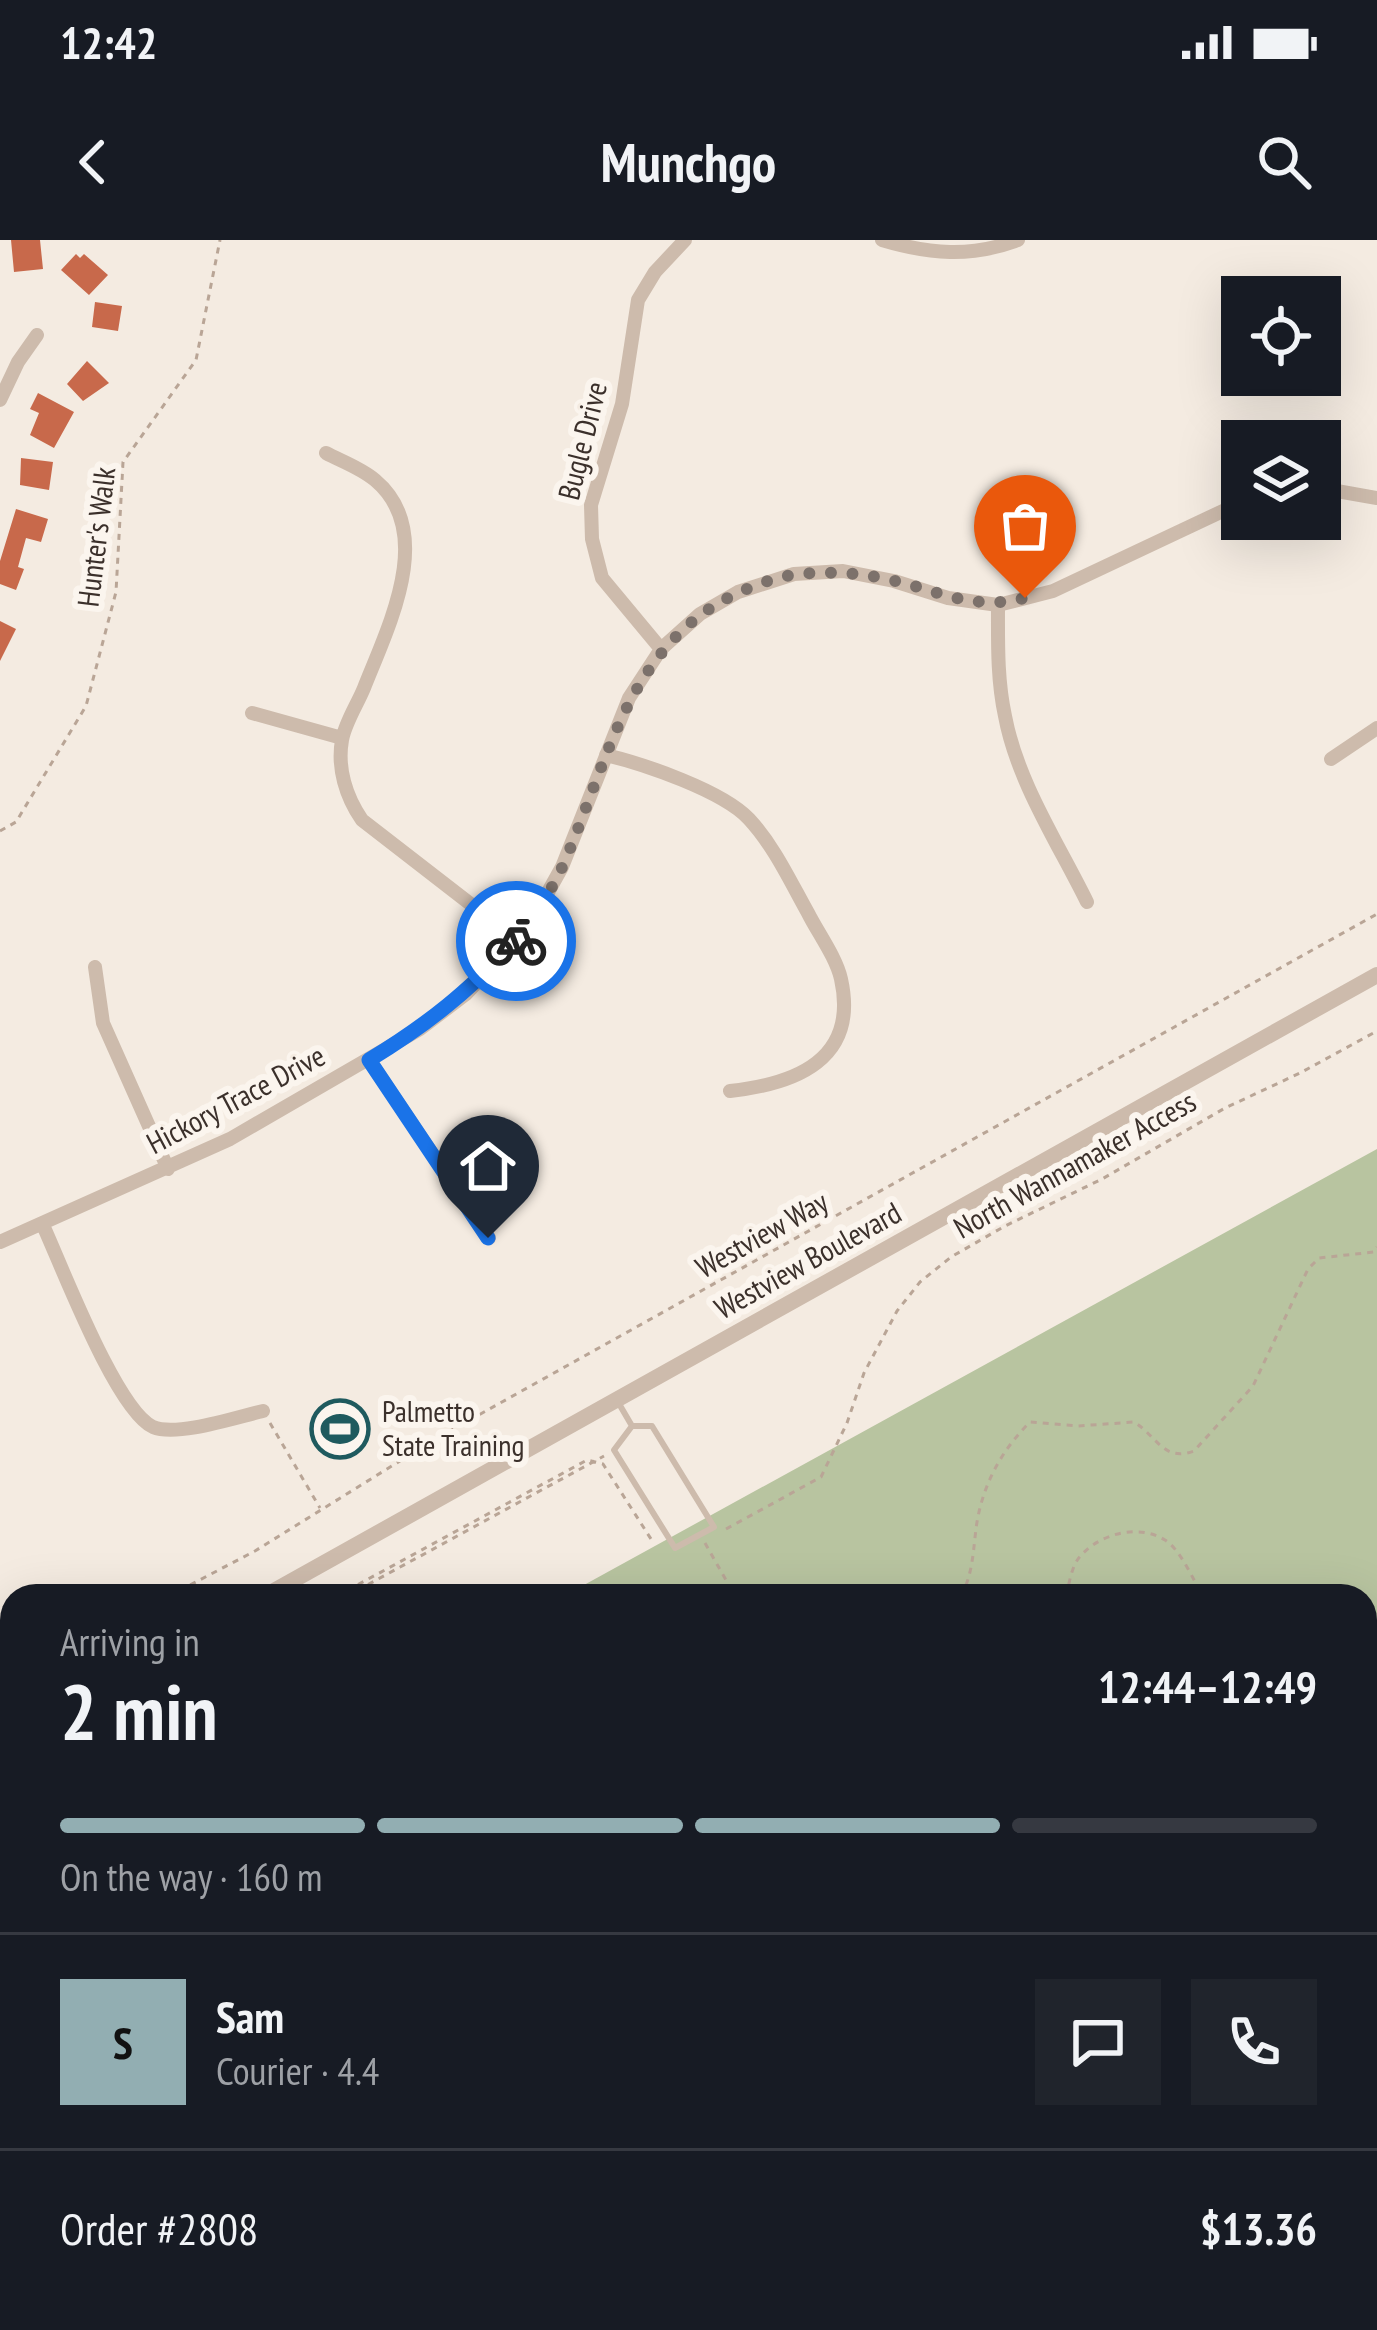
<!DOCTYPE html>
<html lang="en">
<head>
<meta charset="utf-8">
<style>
	:root { --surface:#171b24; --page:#20242c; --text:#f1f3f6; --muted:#9ea1a6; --line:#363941; --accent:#92aeb2 }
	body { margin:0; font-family:"PT Sans Narrow",sans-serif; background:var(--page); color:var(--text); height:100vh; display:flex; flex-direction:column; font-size:45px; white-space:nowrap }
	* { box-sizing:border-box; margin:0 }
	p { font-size:39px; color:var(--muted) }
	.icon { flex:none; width:66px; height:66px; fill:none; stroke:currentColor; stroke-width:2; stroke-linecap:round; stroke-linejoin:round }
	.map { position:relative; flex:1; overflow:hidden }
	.panel { position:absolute; left:0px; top:1344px; width:1377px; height:747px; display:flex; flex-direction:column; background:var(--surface); border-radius:36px 36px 0 0; box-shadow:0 12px 48px #0002 }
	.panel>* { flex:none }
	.tools { position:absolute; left:1221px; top:36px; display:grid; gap:24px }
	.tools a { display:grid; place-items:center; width:120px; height:120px; border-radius:0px; background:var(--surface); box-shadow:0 12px 48px #0002; font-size:60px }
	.pin { position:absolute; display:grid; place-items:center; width:102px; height:102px; color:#fff; margin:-123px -51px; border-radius:50% 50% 50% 0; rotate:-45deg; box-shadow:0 0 12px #0007 }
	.pin .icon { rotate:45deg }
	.courier { position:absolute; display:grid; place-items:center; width:120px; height:120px; margin:-60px; border:9px solid #1a73e8; border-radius:50%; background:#fff; color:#222; box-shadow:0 3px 15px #0007 }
	.head em { font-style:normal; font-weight:700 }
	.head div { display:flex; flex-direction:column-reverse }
	.head { display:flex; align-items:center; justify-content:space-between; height:204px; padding:0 60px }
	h1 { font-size:78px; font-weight:700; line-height:90px }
	.bar { display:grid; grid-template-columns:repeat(4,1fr); gap:18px 12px; align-content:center; height:144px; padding:0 60px }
	.bar i { height:15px; border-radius:9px; background:var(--line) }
	.bar .on { background:var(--accent) }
	.bar p { grid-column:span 4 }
	.line { display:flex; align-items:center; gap:30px; padding:0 60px; border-top:3px solid var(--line) }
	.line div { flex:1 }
	.round { display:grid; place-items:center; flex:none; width:126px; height:126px; border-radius:0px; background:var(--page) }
	.status { display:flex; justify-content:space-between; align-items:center; height:84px; padding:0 60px; background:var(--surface); direction:ltr }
	.status svg { height:33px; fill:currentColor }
	header { display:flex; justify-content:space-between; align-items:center; height:156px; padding:0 60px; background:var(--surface); font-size:54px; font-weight:700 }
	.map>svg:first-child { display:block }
	.green { fill:#b8c4a0 }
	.building { fill:#c8694b }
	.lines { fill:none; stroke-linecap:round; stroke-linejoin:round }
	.path { stroke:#b9a596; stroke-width:3; stroke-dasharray:6 6; stroke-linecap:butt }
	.service { stroke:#cdbbac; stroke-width:6 }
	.minor { stroke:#cdbbac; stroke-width:14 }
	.tertiary { stroke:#cdbbac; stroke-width:16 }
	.done { stroke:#7c716b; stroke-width:12; stroke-dasharray:0 21.6 }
	.route { stroke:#1a73e8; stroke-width:15 }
	.labels { text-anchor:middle; stroke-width:12; stroke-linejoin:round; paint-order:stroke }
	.street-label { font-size:30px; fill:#3b302b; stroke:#fbf5ee }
	.poi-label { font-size:30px; fill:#3b302b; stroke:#fbf5ee; text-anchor:start }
</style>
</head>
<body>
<div class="status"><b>12:42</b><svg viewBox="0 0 49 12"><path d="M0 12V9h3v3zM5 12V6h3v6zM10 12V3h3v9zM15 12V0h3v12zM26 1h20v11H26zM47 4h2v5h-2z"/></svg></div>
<header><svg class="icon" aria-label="back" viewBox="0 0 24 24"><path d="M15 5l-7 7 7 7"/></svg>Munchgo<svg class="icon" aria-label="search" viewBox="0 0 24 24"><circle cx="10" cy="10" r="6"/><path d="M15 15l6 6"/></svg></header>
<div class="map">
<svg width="1377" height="2090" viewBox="0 0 1377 2090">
	<rect width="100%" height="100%" fill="#f4ebe1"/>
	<!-- green -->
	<path class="green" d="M1377,909V2090H0V1666L12,1659V2079H1365V1356H564Z"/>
	<!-- building -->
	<path class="building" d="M11,0H40L43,29L14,32Z
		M76,14L80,18L84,14L108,35L89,55L61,30Z
		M95,62L122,66L118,91L92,87Z
		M87,121L109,143L83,161L67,144Z
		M38,153L74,172L54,208L30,195L39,173L30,169Z
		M21,218L53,222L49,250L20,245Z
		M16,269L48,279L41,302L26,298L18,327L24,329L16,350L0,344V321Z
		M0,381L16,389L0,421Z
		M336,1164L363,1172L351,1210L317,1200L323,1182L330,1184Z"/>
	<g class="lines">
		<!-- path -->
		<path class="path" d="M0,591L16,582L86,466L116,352L123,222L196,120L220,0
			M270,1183L320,1268
			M726,1289L821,1237L847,1183L864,1133L897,1071L920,1042L951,1017L1005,986L1102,939L1225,868L1300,833L1377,791
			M705,1303L735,1356
			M169,1356L255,1311L432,1201L1377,674
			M337,1356L587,1220L603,1224L651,1299H655
			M347,1356L604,1216
			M961,1356C974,1332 973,1307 977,1282C984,1242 1002,1210 1030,1182L1078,1186L1134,1182C1158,1197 1163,1222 1194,1211L1253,1146L1308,1029L1319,1018L1374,1012L1377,1007
			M1066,1356C1069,1345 1071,1329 1078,1319C1097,1294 1138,1283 1165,1300C1181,1310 1193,1340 1203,1356
			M0,1448L12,1442
			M1365,1456L1377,1449
			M0,1547L12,1540
			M0,1838L12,1830
			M0,2033L12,2034
			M394,2079V2090
			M512,2079L513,2090
			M579,2079L584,2090
			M642,2079L644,2090
			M741,2079L751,2090
			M898,2079L902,2090
			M1261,2079L1263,2090
			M131,2090L135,2079
			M245,2090L258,2079
			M349,2090L351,2079
			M1082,2090L1083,2084L1096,2090"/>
		<!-- service -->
		<path class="service" d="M618,1162L632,1186H652L714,1287L675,1308L614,1210L632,1186"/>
		<!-- minor -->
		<path class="minor" d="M882,0C929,14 971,18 1018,0
			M0,160L18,122L37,95
			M326,213C341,221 361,228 375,240C437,292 388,387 364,448C357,465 345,483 342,500C337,528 346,557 362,580L517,700
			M1320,248L1377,258
			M998,365C998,402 997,439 1005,476C1017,541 1058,603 1087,662
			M661,409L602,338L592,299L591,265L622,164L638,60L655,32L685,0
			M252,473L342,498
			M606,515C644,524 723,551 749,579C774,606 790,641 808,673C818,693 836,717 841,739C859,820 795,844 730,851
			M1331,519L1377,488
			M95,727L103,783L168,929
			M369,820L489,998
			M42,983C61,1024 116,1170 153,1187C177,1197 237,1177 263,1171
			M0,1002L230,899L420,789L466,754L517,700L542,663L562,627L629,458L661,409L700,374L738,352L794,334L843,331L894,341L948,358L998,365L1053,351L1242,262"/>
		<!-- tertiary -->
		<path class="tertiary" d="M265,1356L1377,735
			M0,1498L12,1494"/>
	</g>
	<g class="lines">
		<!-- done -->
		<path class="done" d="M516,701C534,676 552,651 564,623C606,527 625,417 722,361C745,349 774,336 800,334C831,331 861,333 891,340C940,351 973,371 1025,358"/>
		<!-- route -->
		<path class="route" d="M488,998L369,820C430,783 467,752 516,701"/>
	</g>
	<!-- icons -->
	<defs>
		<g id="stadium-ring" transform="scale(3)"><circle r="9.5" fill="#fbf5ee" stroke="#1f5a5e" stroke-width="1.5"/><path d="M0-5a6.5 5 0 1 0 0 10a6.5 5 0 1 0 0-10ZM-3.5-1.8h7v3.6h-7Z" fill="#1f5a5e"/></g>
	</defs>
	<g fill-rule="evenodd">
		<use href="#stadium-ring" x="340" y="1189"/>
	</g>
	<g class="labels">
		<!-- street labels -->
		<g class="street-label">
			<text transform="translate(583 201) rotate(-76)" y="10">Bugle Drive</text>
			<text transform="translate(97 297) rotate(-83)" y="10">Hunter's Walk</text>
			<text transform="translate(236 860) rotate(-28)" y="10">Hickory Trace Drive</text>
			<text transform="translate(1075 925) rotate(-29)" y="10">North Wannamaker Access</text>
			<text transform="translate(762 995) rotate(-29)" y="10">Westview Way</text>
			<text transform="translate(808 1021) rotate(-29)" y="10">Westview Boulevard</text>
		</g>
		<!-- poi labels -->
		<g class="poi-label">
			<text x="382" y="1182">Palmetto<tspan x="382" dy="34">State Training</tspan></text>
		</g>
	</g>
</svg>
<div class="tools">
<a><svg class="icon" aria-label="locate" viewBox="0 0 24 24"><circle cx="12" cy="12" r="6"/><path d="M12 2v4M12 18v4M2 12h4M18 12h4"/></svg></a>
<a><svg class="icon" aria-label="layers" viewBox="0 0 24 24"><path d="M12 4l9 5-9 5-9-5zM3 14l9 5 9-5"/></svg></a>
</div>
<div class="pin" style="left:1025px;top:358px;background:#ea580c"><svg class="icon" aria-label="bag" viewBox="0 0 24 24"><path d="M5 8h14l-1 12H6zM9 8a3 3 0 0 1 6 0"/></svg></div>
<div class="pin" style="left:488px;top:998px;background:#1f2937"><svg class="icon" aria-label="home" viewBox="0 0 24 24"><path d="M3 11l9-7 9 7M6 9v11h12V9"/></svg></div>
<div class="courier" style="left:516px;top:701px"><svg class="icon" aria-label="bike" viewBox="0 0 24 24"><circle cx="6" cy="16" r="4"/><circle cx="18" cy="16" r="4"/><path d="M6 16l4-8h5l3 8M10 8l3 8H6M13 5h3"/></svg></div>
<section class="panel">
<div class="head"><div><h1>2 min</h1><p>Arriving in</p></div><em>12:44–12:49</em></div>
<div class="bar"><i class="on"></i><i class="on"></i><i class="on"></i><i></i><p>On the way · 160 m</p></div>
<div class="line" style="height:216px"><b class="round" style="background:var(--accent);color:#111">S</b><div><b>Sam</b><p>Courier · 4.4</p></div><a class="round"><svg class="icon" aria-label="chat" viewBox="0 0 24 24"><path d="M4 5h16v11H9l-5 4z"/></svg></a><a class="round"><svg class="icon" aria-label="phone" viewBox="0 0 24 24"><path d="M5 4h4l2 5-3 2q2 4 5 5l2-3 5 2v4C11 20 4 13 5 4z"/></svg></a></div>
<div class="line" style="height:156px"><div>Order #2808</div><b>$13.36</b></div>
</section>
</div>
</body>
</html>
